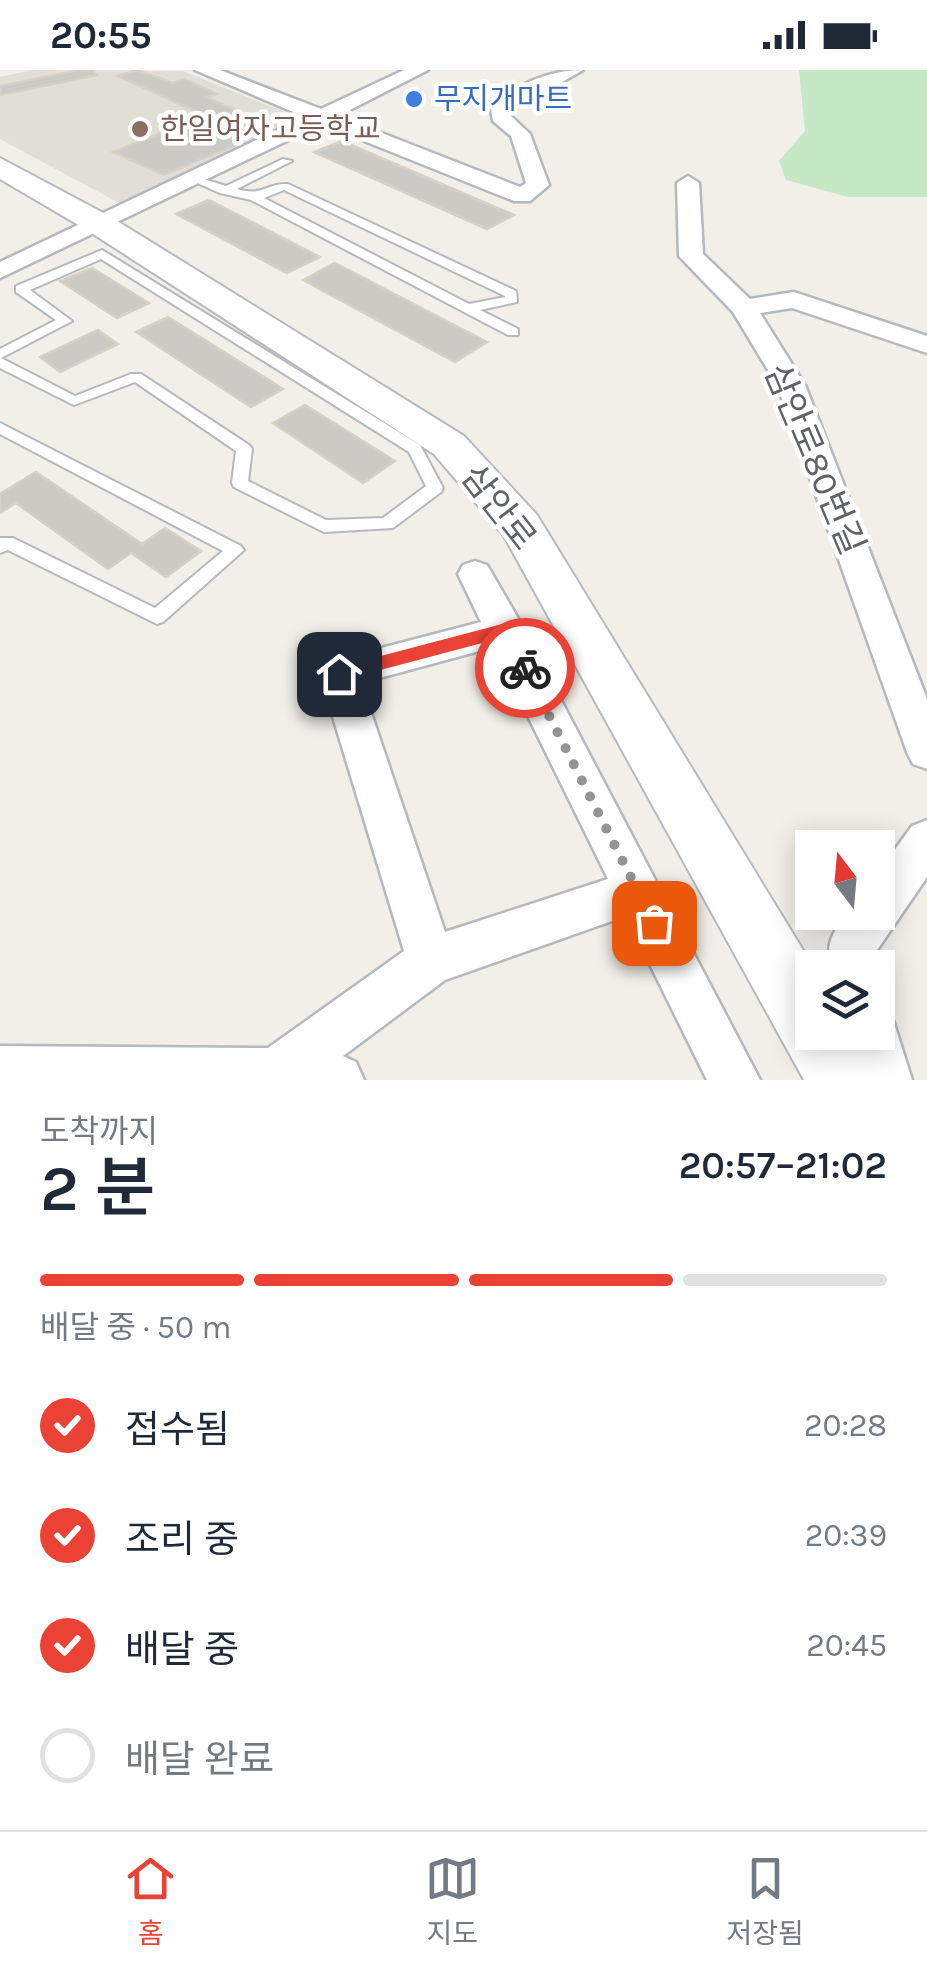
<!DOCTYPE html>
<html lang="ko">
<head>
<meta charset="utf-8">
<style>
	:root { --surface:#fff; --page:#f6f6f7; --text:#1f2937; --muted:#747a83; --line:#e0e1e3; --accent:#ea4335 }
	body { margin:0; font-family:Karla,"Noto Sans KR",sans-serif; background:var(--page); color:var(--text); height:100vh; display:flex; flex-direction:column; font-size:38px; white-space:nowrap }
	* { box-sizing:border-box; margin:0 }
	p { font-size:32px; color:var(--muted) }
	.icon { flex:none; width:55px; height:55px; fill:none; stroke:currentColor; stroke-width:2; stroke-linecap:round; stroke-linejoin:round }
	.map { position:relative; height:1010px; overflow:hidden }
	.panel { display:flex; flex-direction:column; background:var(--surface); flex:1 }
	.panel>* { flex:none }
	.needle { width:65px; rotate:344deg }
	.tools { position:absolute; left:795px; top:760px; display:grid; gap:20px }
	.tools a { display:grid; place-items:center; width:100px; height:100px; border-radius:0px; background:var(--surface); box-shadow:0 5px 25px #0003; font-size:50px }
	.pin { position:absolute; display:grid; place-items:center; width:85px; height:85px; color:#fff; margin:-42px; border-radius:20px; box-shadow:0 5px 15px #0006 }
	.courier { position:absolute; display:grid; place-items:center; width:100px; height:100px; margin:-50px; border:8px solid #ea4335; border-radius:50%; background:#fff; color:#222; box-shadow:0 2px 12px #0007 }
	.head em { font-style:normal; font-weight:600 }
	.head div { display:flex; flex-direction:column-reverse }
	.head { display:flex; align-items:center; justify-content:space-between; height:170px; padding:0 40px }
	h1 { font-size:65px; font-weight:600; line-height:75px }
	.bar { display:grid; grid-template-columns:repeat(4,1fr); gap:15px 10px; align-content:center; height:120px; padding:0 40px }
	.bar i { height:12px; border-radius:8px; background:var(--line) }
	.bar .selected { background:var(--accent) }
	.bar p { grid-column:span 4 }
	ol { padding:0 40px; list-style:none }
	li { display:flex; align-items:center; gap:30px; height:110px }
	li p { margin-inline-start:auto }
	li .icon { padding:10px; border-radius:50%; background:var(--accent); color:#fff; stroke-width:4 }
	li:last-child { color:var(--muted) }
	li i { width:55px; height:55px; border:5px solid var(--line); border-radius:50% }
	.status { display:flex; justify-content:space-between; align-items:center; height:70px; padding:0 50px; background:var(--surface); direction:ltr }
	.status svg { height:28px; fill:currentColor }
	.tab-bar { display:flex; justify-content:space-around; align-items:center; height:140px; border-top:2px solid var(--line); background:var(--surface); font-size:28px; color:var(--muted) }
	.tab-bar a { display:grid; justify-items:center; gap:5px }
	.tab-bar .selected { color:var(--accent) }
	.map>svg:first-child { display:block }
	.education { fill:#e1ded6 }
	.green { fill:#c5e8c5 }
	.building { fill:#cccac5; stroke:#d6d1c6; stroke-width:2.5 }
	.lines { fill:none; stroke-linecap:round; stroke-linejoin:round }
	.lane-casing { stroke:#b5b8bc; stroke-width:4 }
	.street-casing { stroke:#b5b8bc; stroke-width:5 }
	.secondary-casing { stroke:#b6babf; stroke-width:4 }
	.lane { fill:#fff; fill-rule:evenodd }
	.street { fill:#fff; fill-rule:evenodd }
	.secondary { fill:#fff; fill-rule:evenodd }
	.route { fill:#ea4335 }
	.done { stroke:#929495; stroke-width:10; stroke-dasharray:0 18 }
	.shop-dot { fill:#3f7fe0; stroke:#fff; stroke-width:4 }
	.education-dot { fill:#8d6e63; stroke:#fff; stroke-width:4 }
	.labels { text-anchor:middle; stroke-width:9; stroke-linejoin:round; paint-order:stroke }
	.far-shop-label { font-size:30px; fill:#366cbe; stroke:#fff; text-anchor:start }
	.far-education-label { font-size:30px; fill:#785e54; stroke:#fff; text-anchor:start }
	.street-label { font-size:35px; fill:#5f6368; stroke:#fff }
</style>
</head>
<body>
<div class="status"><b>20:55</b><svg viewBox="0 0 49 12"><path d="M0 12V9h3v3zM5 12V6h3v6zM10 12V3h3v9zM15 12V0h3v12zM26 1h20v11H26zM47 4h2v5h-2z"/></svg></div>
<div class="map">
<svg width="927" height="1010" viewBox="0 0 927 1010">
	<rect width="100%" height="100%" fill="#f1efe8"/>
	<!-- education -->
	<path class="education" d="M32,0L183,1L302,49L119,133L0,69V7Z"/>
	<!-- green -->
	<path class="green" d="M799,0H927V127H848L786,110L779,91L805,61Z"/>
	<!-- building -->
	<path class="building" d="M79,0H92L97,5L0,25V16Z
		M137,0L173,13L184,9L217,24L206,27L272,56L249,66L118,6Z
		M190,51L241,73L164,105L113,82Z
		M342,71L514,145L487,159L314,82Z
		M209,130L320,187L287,203L176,144Z
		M335,193L487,272L455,292L303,210Z
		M92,198L149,233L117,248L60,211Z
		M168,247L283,319L251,337L136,262Z
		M98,260L118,274L60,302L40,287Z
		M305,335L395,391L363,413L273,353Z
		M36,402L142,474L165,458L201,481L166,507L131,483L108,499L16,433L0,443V424Z"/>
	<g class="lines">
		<!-- lane casing -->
		<g class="lane-casing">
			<path id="lane" d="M283,89L292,91L237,119C264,127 265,113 288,114L516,221L517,232L480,240L518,259V265H508L251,130L220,123L188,109L193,106L226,116ZM284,120L505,226V227L469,234L264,128Z
				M102,180L420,375L443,418L441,422L393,458L324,462L234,417L232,413L236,381L135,312L74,335L0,298V279L56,250L16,222V216ZM101,189L409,382L426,416L383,448L326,450L248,411L252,379L249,375L141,304H131L75,326L1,288L72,251L30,220Z
				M0,353L241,476L244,480L163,552L157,554L8,480L0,483V468H13L155,538L223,481L0,364Z"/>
		</g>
		<!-- street casing -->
		<g class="street-casing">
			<path id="street" d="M195,0H220L321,39L404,0H428L338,46L520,117L526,113L511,66L493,51L491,39C514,14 550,0 583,0L511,41L510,45L530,64L549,115L530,131H514L322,54L0,208V192L305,47Z
				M688,106L699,113L703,184L750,229L794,222L927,266V283L792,238L760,243L805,315L927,629V699L913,694L907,682L777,315L733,242L679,186L677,113Z
				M475,491L487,495L519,550L760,1010H707L626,846L445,910L343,986L356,992L364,1010H0V976L268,978L404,881L320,604L325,593L339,589L481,552L458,504L463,495ZM494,577L608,809L445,862L361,613Z
				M927,750V807L875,883L878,902V898H831C825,873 833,862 848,842H878V803L912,756Z
				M878,939L891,944L912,1010H860L848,962H878Z"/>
		</g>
		<!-- secondary casing -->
		<g class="secondary-casing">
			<path id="secondary" d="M0,88L109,146L464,366L537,445L814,898L812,962H854L878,1010H804L504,466L434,384L87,160L0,109Z"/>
		</g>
		<!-- lane -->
		<use href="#lane" class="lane"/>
		<!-- street -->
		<use href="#street" class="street"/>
		<!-- secondary -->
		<use href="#secondary" class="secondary"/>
	</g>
	<!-- route -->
	<path class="route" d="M506,553L512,555L534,598L531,603H519L501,568L339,611L330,604L339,597Z"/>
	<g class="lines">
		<!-- done -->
		<path class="done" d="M525,598L654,853"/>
	</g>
	<!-- markers -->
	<circle class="shop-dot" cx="414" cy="29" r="10"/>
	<circle class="education-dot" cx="140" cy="59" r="10"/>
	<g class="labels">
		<!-- far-shop labels -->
		<g class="far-shop-label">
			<text x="434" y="39">무지개마트</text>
		</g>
		<!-- far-education labels -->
		<g class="far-education-label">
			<text x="160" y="69">한일여자고등학교</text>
		</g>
		<!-- street labels -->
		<g class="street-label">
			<text transform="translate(815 389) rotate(67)" y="12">삼안로80번길</text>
			<text transform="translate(499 437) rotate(52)" y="12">삼안로</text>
		</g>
	</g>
</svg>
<div class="tools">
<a><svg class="needle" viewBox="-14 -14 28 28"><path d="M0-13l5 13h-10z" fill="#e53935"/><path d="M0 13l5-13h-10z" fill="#747a83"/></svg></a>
<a><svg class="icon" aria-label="layers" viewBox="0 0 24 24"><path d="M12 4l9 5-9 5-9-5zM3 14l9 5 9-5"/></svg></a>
</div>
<div class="pin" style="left:654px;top:853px;background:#ea580c"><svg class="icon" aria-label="bag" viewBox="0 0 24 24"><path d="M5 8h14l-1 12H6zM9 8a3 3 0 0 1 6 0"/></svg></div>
<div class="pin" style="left:339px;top:604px;background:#1f2937"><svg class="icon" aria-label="home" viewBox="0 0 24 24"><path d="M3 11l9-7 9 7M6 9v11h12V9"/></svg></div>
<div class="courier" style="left:525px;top:598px"><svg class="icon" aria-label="bike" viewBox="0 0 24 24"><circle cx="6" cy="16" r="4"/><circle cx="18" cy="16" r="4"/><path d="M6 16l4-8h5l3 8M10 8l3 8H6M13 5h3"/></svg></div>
</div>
<section class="panel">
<div class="head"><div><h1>2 분</h1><p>도착까지</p></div><em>20:57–21:02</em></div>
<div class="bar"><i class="selected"></i><i class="selected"></i><i class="selected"></i><i></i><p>배달 중 · 50 m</p></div>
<ol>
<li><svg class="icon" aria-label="check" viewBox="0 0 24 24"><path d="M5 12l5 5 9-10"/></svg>접수됨<p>20:28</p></li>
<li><svg class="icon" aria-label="check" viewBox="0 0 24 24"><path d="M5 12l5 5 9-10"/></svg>조리 중<p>20:39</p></li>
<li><svg class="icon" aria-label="check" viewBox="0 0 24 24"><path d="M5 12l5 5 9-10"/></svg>배달 중<p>20:45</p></li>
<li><i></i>배달 완료</li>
</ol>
</section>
<nav class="tab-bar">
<a class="selected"><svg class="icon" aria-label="home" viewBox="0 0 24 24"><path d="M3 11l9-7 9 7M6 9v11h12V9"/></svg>홈</a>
<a><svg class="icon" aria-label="map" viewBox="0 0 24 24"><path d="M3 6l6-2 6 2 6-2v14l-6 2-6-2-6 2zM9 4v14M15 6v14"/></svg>지도</a>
<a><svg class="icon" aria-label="saved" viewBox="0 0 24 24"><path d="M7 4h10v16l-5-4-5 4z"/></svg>저장됨</a>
</nav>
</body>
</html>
